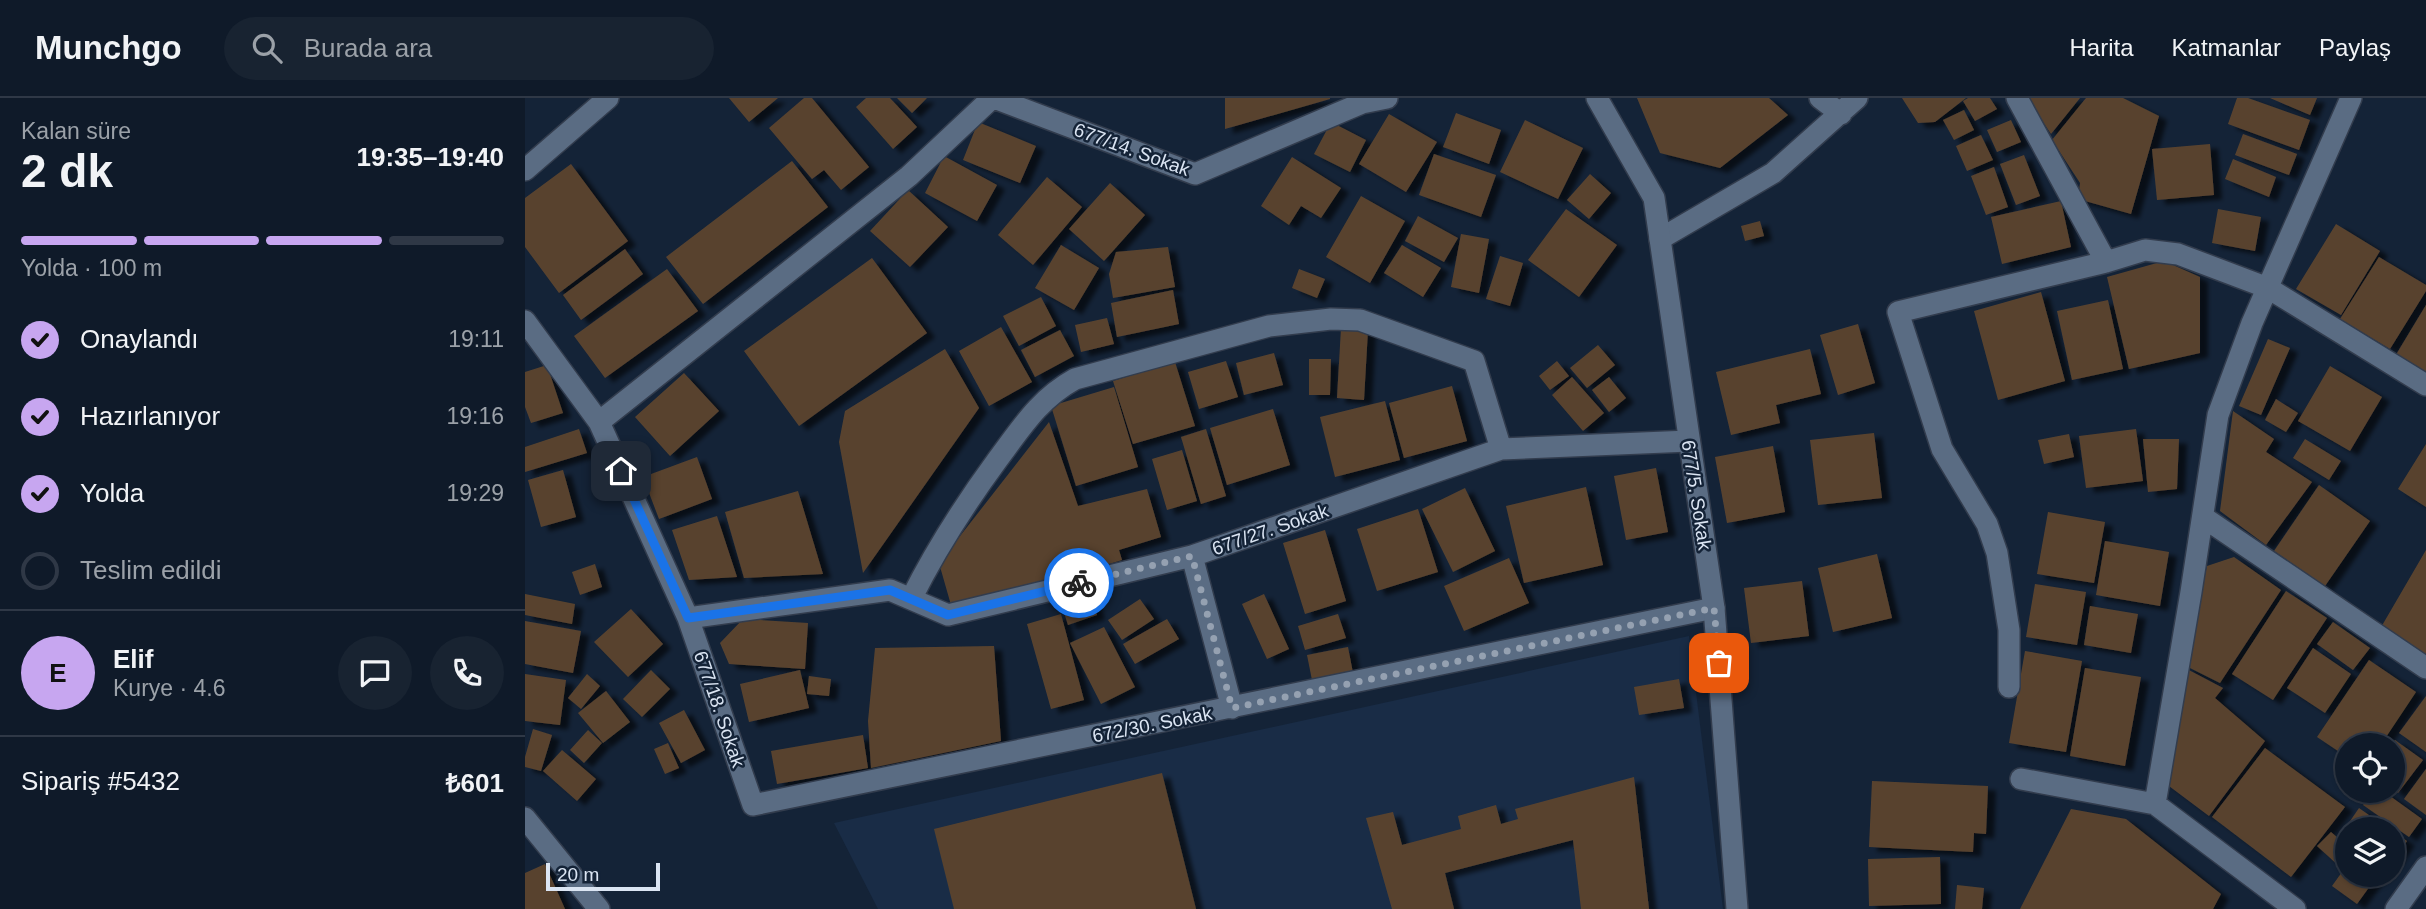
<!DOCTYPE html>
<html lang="tr">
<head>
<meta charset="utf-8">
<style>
	:root { --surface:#0f1a29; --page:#182331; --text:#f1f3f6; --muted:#9ba1a8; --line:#2f3846; --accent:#c7a6f0 }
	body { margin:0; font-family:Helvetica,sans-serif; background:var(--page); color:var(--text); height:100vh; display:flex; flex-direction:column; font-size:26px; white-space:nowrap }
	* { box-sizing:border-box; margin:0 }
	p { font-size:23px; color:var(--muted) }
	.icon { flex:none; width:38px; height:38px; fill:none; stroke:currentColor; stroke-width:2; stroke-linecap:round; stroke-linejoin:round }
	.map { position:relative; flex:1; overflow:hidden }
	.sheet { display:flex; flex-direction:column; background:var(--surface); width:525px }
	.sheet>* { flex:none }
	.tools { position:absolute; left:1810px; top:635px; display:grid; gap:14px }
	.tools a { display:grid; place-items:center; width:70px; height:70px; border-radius:50%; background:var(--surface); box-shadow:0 2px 5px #0004,0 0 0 2px var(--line); font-size:35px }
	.scale { position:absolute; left:21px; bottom:18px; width:114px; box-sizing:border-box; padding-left:7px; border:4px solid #dbe5f3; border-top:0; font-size:19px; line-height:24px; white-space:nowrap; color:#dbe5f3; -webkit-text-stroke:5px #142337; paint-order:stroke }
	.pin { position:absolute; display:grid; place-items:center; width:60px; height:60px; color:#fff; margin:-30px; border-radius:14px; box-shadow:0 4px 10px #0006 }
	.courier { position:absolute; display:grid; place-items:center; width:70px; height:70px; margin:-35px; border:5px solid #1a73e8; border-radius:50%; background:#fff; color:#222; box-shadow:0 2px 9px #0007 }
	.headline em { font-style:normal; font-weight:700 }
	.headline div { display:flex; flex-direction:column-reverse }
	.headline { display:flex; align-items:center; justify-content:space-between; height:119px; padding:0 21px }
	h1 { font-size:46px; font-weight:700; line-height:52px }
	.bar { display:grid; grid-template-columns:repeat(4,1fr); gap:10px 7px; align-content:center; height:84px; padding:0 21px }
	.bar i { height:9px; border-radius:5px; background:var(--line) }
	.bar .on { background:var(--accent) }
	.bar p { grid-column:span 4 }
	.line { display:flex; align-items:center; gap:18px; padding:0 21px; border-top:2px solid var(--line) }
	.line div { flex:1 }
	.round { display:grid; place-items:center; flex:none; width:74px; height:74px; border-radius:37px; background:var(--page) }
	ol { padding:0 21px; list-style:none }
	li { display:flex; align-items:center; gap:21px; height:77px }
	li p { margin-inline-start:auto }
	li .icon { padding:7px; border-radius:50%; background:var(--accent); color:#111; stroke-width:4 }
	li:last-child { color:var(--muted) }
	li i { width:38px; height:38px; border:4px solid var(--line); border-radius:50% }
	header { display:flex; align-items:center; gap:42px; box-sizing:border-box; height:98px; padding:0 35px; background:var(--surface); border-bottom:2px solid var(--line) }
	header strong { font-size:33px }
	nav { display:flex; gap:38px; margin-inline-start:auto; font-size:24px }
	.search { width:490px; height:63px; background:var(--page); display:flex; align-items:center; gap:18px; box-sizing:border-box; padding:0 24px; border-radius:38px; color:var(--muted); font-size:26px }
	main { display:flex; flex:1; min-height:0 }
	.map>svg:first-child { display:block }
	.built { fill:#192c46 }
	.building { fill:#59432f; filter:url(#shadow) }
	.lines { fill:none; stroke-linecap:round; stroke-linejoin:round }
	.minor-casing { stroke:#323c4d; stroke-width:24 }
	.tertiary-casing { stroke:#323c4d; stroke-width:24 }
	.minor { stroke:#5a6c83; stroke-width:21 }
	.tertiary { stroke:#5a6c83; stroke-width:21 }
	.done { stroke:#95a1b1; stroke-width:7; stroke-dasharray:0 12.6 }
	.route { stroke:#1a73e8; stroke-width:9 }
	.labels { text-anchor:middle; stroke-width:5; stroke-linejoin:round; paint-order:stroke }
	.street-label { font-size:19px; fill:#dbe5f3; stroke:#142337 }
</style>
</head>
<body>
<header>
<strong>Munchgo</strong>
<div class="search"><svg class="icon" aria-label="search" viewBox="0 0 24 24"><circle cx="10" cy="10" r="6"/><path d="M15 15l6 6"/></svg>Burada ara</div>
<nav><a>Harita</a><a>Katmanlar</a><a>Paylaş</a></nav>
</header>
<main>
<section class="sheet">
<div class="headline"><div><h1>2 dk</h1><p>Kalan süre</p></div><em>19:35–19:40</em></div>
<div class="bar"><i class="on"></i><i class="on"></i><i class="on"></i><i></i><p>Yolda · 100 m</p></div>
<ol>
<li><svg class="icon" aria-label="check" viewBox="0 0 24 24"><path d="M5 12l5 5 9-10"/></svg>Onaylandı<p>19:11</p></li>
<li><svg class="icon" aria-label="check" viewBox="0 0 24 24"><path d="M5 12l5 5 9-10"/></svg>Hazırlanıyor<p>19:16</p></li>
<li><svg class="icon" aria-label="check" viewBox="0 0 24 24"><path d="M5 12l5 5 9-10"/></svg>Yolda<p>19:29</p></li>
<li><i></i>Teslim edildi</li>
</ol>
<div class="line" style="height:126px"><b class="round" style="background:var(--accent);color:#111">E</b><div><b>Elif</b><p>Kurye · 4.6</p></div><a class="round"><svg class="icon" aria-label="chat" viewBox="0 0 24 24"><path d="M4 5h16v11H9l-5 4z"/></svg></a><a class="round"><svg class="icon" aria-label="phone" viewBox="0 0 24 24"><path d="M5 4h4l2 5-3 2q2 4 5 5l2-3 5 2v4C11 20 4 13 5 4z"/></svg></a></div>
<div class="line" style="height:91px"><div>Sipariş #5432</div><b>₺601</b></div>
</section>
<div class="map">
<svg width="1901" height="811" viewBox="0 0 1901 811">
	<defs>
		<filter id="shadow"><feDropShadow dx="8" dy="4.5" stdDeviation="2" flood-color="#0009"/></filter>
	</defs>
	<rect width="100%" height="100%" fill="#142337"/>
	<!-- built -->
	<path class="built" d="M1164,538L1198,811H353L309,725Z"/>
	<!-- building -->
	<path class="building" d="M204,0H253L224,24Z
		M279,0H287L344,69L316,92L299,72L287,81L244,30Z
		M341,0H365L392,29L368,51L331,9Z
		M372,0H402L387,15Z
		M700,0H805V1L700,31Z
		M1112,0H1244L1263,17L1195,70L1135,55Z
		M1377,0H1441L1410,24L1393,25Z
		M1443,0H1465L1472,11L1450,23L1438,3Z
		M1502,0H1555L1526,36Z
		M1561,0H1598L1634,18L1606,116L1553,101L1555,85L1527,42Z
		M1712,0H1723L1785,22L1774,52L1703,26Z
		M1745,0H1792L1785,17Z
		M1439,12L1449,32L1429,42L1418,22Z
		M931,15L976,32L964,66L918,49Z
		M864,16L912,44L881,94L834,66Z
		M1000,22L1058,50L1033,101L975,74Z
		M1486,22L1496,44L1472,54L1462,32Z
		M453,24L511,48L495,85L438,62Z
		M806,24L841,42L825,74L789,56Z
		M1718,36L1772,56L1764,77L1710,57Z
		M1456,37L1468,62L1442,73L1431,48Z
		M1685,46L1689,97L1632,102L1627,51Z
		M909,56L971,77L956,119L894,97Z
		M1499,57L1515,98L1491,107L1475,66Z
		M419,58L472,87L452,123L400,95Z
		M767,59L816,90L796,120L776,108L764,127L736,108Z
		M1708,61L1751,79L1744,99L1700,81Z
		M267,63L303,109L178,206L141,159Z
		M46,66L103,143L34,195L0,149V100Z
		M1469,69L1483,109L1461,117L1446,78Z
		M1065,76L1086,95L1064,121L1042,102Z
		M522,79L557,109L508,167L473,137Z
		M585,85L620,117L579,163L544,131Z
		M383,92L423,129L385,169L345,133Z
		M836,98L880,123L845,185L801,159Z
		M1536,103L1546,149L1477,166L1466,119Z
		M1041,111L1092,147L1054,199L1003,162Z
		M1693,111L1736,119L1730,153L1687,145Z
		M893,118L933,140L919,164L880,143Z
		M1235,123L1239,138L1220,143L1216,128Z
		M1811,126L1855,153L1816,217L1771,191Z
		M936,136L964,141L954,195L926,189Z
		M536,147L574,170L549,212L510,190Z
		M877,147L916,170L898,199L859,175Z
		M643,149L650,189L588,200L584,176L591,154Z
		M100,151L118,176L56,222L38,197Z
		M975,158L998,165L985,208L961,201Z
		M1854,159L1901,187V193L1865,251L1815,221Z
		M347,160L402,235L274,328L219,253Z
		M1639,163L1675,179V255L1604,271L1582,179Z
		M142,171L173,213L80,280L49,238Z
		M774,171L800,181L792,200L767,190Z
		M648,192L654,226L592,239L586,205Z
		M1516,194L1540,283L1473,302L1449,213Z
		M516,199L531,228L494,248L478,218Z
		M1583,202L1598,271L1547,282L1532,213Z
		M1901,207V286L1866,265Z
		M582,220L589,246L556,254L550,227Z
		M1333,226L1350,285L1313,297L1295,237Z
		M476,229L507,284L464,308L434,253Z
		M816,230L843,232L839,302L812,300Z
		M535,232L549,258L510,279L496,252Z
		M1743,241L1765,250L1736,317L1714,308Z
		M1073,247L1090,267L1062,290L1045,270Z
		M420,251L454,310L338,475L314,344L320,313Z
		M1285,251L1296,296L1251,307L1255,325L1206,337L1191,274Z
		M749,255L758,287L719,297L711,265Z
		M784,261H806L805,297H784Z
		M701,263L713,299L674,311L663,274Z
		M1032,263L1044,278L1025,292L1014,278Z
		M650,264L670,328L608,346L588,283Z
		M22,267L38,315L6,325L0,309V274Z
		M1805,268L1857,299L1825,353L1773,323Z
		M159,275L194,313L145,358L110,319Z
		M1047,279L1079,315L1058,333L1027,297Z
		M1084,279L1101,300L1084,314L1067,292Z
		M927,288L942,343L879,360L864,305Z
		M589,289L613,369L551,388L526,308Z
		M1751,301L1773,315L1761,334L1740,322Z
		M860,303L875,362L810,379L795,319Z
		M748,311L765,367L702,387L685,330Z
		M1708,313L1749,341L1741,354L1787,384L1741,447L1695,413Z
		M524,324L553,408L622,391L636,439L594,452L597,462L428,514L414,465Z
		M54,331L62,355L0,374V349Z
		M681,331L701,398L676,406L656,339Z
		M1611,331L1618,383L1561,390L1554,338Z
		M1349,335L1357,400L1293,407L1285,342Z
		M1544,336L1549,359L1519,366L1513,342Z
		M1618,341H1654L1652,391L1623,394Z
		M1780,341L1816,363L1804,382L1768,360Z
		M1901,346V409L1873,391Z
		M1248,348L1260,414L1202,425L1190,359Z
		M657,352L672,403L642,412L627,361Z
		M172,359L187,401L134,421L118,379Z
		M1131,370L1143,434L1101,442L1089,378Z
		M38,372L51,419L16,429L3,382Z
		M1794,387L1845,423L1800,488L1749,453Z
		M1061,389L1078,467L999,485L981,408Z
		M940,390L970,453L928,474L897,411Z
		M273,393L298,476L219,480L200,414Z
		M893,411L913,474L852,493L832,431Z
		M1523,414L1580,424L1569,485L1512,476Z
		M192,418L212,479L164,482L147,432Z
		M800,432L821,503L780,516L758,445Z
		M1580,443L1644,454L1635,508L1571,497Z
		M1901,452V557L1855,531Z
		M1352,456L1367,520L1308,534L1293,470Z
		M1709,459L1756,492L1695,585L1661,568L1682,468Z
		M984,460L1004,505L939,533L919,488Z
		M70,466L77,489L55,497L47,474Z
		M1277,483L1284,538L1226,545L1219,490Z
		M1510,486L1561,494L1552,547L1501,539Z
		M563,491L572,517L543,527L535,502Z
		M1761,493L1802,520L1748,602L1707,576Z
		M0,496L50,506L47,526L0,517Z
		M739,496L764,551L742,561L717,506Z
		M615,501L629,521L597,542L583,522Z
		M1565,508L1613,516L1606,555L1559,547Z
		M106,511L138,546L103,579L69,544Z
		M536,516L559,602L526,611L502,526Z
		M813,516L821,540L780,552L773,528Z
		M218,521L283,525L280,571L204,566L195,545Z
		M642,521L654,541L610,566L598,546Z
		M0,523L56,533L48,575L0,566Z
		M1808,524L1845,550L1828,572L1792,546Z
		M579,529L610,589L576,606L545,545Z
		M469,548L476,643L346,670L343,623L350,550Z
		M823,549L828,575L787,582L782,557Z
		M1788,550L1826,576L1800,615L1762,590Z
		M1500,553L1557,563L1541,654L1484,645Z
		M1844,562L1891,594L1855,648H1822V659L1792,639Z
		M1560,570L1616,579L1600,668L1545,658Z
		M1660,570L1698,590L1690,600L1740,643L1684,718L1640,685Z
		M126,572L145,591L117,619L98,601Z
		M275,572L284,610L224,624L215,586Z
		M0,576L41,582L35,627L0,623Z
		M62,576L75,588L56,611L43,600Z
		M284,578L306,581L304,598L282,596Z
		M1154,581L1159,610L1114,617L1109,589Z
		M81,593L105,624L78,645L53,615Z
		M1901,598V654L1874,635Z
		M159,612L180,652L156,665L134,625Z
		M8,631L27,637L16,673L0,669V659Z
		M63,632L77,645L59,665L45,652Z
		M338,637L343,670L252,686L246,653Z
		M1870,642L1898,662L1873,695L1867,691L1866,648Z
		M143,645L154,670L140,676L129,651Z
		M1740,650L1820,709L1766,779L1687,719Z
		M37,652L71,681L52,703L18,673Z
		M1901,671V717L1879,701Z
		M637,675L671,811H429L409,731Z
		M1109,679L1124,811H1056L1048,742L920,775L929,811H867L841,720L868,714L877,747L936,731L933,718L971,707L976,726L993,721L990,711Z
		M1347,683L1463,688L1461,736L1449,735L1448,754L1344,749Z
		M1847,693H1858L1897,721L1884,739L1838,707Z
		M1834,710L1865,732H1822V738L1817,735Z
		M1546,711L1601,721L1696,796L1688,811H1495Z
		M1867,733L1882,743L1867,765Z
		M1806,734L1822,748V761L1815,769L1792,748Z
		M1415,759L1416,806L1344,808L1343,761Z
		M20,766L40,811H0V775Z
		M1822,767V777H1853L1832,806L1807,788Z
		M1432,787L1459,790L1457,811H1430Z"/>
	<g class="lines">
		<!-- minor casing -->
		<g class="minor-casing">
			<path id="minor" d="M469,0L670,76L837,5L862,0
				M1295,0L1316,16
				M1492,0L1581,164
				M0,72L83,0
				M1135,141L1248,75L1332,0
				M0,223L74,324L163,520L228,707L1189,510
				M74,324L384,78L467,0
				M1678,419L1901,570
				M667,458L707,610
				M386,501C411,451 440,406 473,361C497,329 514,301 550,281L744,228L806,221L835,222L949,263L976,351
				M163,520L365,492L423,517L667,458L976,351L1164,343
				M1484,589V532L1472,455L1462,426L1417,351L1373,214L1581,164L1620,152L1653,156L1743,190L1901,287
				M1496,681L1630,706L1770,811
				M1630,706L1666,494L1693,317L1727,225L1826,0
				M0,720L74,811
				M1871,811L1901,769"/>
		</g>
		<!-- tertiary casing -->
		<g class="tertiary-casing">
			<path id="tertiary" d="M1072,0L1129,100L1189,510L1212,811"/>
		</g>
		<!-- minor -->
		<use href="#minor" class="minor"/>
		<!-- tertiary -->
		<use href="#tertiary" class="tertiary"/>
	</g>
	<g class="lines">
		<!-- done -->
		<path class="done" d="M554,485L667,458L707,610L1189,510L1194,565"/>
		<!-- route -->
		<path class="route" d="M96,373L163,520L365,492L423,517L554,485"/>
	</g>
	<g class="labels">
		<!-- street labels -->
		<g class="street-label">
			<text transform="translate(607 51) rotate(20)" y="7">677/14. Sokak</text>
			<text transform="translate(1172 397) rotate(81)" y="7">677/5. Sokak</text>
			<text transform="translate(745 431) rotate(-19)" y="7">677/27. Sokak</text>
			<text transform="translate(195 611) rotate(71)" y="7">677/18. Sokak</text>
			<text transform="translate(627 626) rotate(-11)" y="7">672/30. Sokak</text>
		</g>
	</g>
</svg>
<div class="tools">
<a><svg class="icon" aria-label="locate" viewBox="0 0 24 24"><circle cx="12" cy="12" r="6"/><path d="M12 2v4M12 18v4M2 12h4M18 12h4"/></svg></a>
<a><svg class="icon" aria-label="layers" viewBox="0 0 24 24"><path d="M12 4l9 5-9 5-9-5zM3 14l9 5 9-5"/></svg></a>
</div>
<div class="scale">20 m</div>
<div class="pin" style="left:1194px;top:565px;background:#ea580c"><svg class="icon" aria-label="bag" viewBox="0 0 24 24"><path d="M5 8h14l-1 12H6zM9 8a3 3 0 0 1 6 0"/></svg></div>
<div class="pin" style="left:96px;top:373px;background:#1f2937"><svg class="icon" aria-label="home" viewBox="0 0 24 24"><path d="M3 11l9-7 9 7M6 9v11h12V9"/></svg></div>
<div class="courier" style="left:554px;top:485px"><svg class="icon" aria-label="bike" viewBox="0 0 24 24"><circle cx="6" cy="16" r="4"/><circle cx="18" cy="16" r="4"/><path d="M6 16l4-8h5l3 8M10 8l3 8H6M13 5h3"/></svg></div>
</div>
</main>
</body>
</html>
